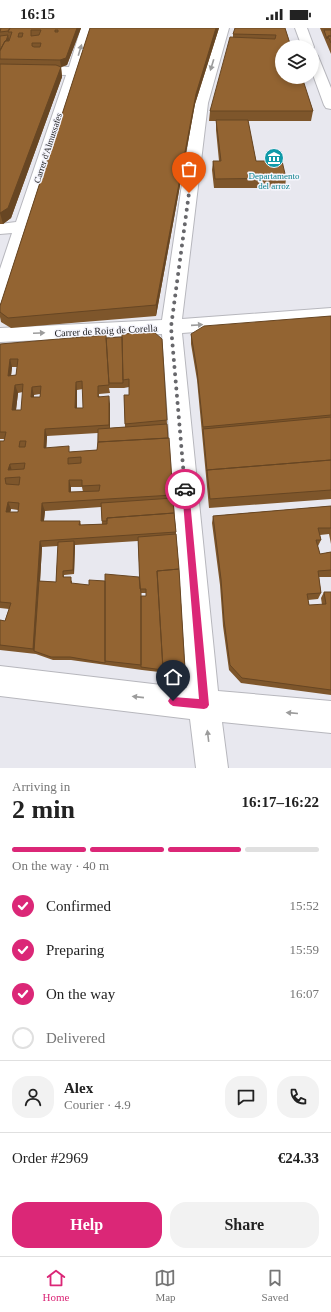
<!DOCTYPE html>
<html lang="en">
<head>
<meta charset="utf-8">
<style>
	:root { --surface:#fff; --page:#f2f2f2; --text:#222; --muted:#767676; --line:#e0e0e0; --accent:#db2777 }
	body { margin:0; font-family:"Times New Roman",serif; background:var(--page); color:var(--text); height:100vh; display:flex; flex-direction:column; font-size:15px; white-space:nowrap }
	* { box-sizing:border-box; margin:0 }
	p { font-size:13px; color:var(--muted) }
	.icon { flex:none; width:22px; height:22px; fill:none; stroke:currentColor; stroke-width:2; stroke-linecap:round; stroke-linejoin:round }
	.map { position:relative; height:740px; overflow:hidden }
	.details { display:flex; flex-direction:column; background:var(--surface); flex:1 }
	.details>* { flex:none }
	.tools { position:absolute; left:275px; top:12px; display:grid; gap:8px }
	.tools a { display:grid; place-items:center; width:44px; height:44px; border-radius:50%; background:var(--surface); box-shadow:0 2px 6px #0003; font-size:20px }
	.pin { position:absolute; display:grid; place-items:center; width:34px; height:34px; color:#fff; margin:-41px -17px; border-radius:50% 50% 50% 0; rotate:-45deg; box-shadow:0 0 4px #0007 }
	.pin .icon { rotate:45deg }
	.courier { position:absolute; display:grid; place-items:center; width:40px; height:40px; margin:-20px; border:3px solid #db2777; border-radius:50%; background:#fff; color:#222; box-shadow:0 1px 5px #0007 }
	.head em { font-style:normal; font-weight:700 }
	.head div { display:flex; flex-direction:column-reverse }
	.head { display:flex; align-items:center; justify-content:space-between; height:68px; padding:0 12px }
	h1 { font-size:26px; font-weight:700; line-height:30px }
	.bar { display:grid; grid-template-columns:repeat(4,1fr); gap:6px 4px; align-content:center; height:48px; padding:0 12px }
	.bar i { height:5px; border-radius:3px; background:var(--line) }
	.bar .active { background:var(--accent) }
	.bar p { grid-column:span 4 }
	.line { display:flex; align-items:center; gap:10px; padding:0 12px; border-top:1px solid var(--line) }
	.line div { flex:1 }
	.round { display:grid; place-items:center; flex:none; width:42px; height:42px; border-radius:16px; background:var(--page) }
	ol { padding:0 12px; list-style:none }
	li { display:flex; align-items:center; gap:12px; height:44px }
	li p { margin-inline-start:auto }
	li .icon { padding:4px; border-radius:50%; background:var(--accent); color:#fff; stroke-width:4 }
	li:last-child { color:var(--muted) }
	li i { width:22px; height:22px; border:2px solid var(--line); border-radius:50% }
	.cta { display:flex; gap:8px; margin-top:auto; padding:8px 12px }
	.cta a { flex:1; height:46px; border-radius:16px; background:var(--accent); color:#fff; font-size:16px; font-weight:700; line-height:46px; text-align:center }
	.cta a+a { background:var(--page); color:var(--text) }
	.status { display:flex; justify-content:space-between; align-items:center; height:28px; padding:0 20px; background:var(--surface); direction:ltr }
	.status svg { height:11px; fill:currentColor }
	.dock { display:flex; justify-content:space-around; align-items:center; height:56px; border-top:1px solid var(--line); background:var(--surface); font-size:11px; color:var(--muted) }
	.dock a { display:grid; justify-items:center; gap:2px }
	.dock .active { color:var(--accent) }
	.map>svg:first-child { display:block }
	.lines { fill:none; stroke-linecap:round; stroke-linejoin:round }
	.minor-casing { stroke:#b7b7bd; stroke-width:2 }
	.minor { fill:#fff; fill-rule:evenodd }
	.wall { fill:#7e562b; fill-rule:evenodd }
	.shaded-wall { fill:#674623 }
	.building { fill:#936432; stroke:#674623; fill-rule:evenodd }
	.oneway { fill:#9c9c9c }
	.route { fill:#db2777 }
	.done { stroke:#67676b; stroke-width:4; stroke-dasharray:0 7.2 }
	.labels { text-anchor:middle; stroke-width:3; stroke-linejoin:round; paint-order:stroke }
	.far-street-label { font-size:9px; fill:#222224; stroke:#f5f5fc }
	.far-culture-label { font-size:9px; fill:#0d838f; stroke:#f5f5fc }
	.street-label { font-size:10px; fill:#222224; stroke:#f5f5fc }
</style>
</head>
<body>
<div class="status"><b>16:15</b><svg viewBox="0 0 49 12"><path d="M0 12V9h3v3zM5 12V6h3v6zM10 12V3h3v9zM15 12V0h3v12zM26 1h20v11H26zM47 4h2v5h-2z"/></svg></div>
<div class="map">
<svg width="331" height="740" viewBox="0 0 331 740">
	<rect width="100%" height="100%" fill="#e8e8ef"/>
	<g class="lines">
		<!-- minor casing -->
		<g class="minor-casing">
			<path id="minor" d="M81,0H93L10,269L7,274L0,275V241L12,205L0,206V196L16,194L66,47L0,45V37L69,39Z
				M217,0H229L208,75L182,291L331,280V294L182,305L218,663L331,673V705L222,694L228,740H196L190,691L0,668V638L187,660L162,306L0,314V300L162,292L194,75Z
				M295,0H307L314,19L312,22V19H302Z
				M312,24L316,25L318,28L331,60V81L326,80L324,77L312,44Z"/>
		</g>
		<!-- minor -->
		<use href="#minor" class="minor"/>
	</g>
	<!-- wall -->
	<path class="wall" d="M0,0H81L67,37L61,39L62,49L11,190L3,196H0V8H2H0Z
		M90,0H219L195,76L156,288L11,300L1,294L0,289V278Z
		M285,0L313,83L311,93H248L256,133L286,150L285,160H214L212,142L213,133H219L216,102V93H209L210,83L233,9V6Z
		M320,0H331V26Z
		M331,288V471L209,480L197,352L191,316V306Z
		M106,311H162L167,396L179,541L185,642V647L142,642L71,632H53L36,626L0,622V592L5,593L9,581L0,580V413H4V411H0V316ZM12,339H17L16,347L11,348ZM129,359V367H124L125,399L110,400V376L99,368V366L110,365L109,360H124ZM83,361V380H77V362ZM23,364L21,382H16L18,365ZM40,366V369H34V367ZM98,405L97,422L70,424L46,420L47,408ZM71,459H82L83,464H71ZM101,479L102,496L81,497L80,493H44L45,483ZM11,481L18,482V484H10ZM138,513L140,556L89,557L72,556V553L64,549V547L74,546L75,517ZM58,518L56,554L40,553L42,519ZM141,565H146V568H141Z
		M331,478V516L329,506L320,507L321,512L318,518V519L320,526L331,524V549H319L321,565L318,571L308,572L309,577H322L321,570L324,564H331V667L241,655L229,642L223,598L220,557L212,495L213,488Z"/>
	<!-- shaded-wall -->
	<path class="shaded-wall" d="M77,0H81L67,37L61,39L62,49L11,190L3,196L0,185L61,39L60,32Z
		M216,0H219L195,76L156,288V277L196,66Z
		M8,7L9,11L5,24L4,20Z
		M10,331L12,339L10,356L8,348Z
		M76,354L77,362V387L75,380Z
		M15,357L18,365L15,390L12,382Z
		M32,359L34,367L33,377L31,369Z
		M109,368L110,376V404L109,397Z
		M45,401L47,408L46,428L44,420Z
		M10,436L12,443L8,442Z
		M69,452L71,459V472L69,464Z
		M8,474L11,481L9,491L6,484Z
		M42,475L45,483L43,500L41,493Z
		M40,513L42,519L36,624L34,623L33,621Z
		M74,513L75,517L74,546L73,542Z"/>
	<!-- building -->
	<path class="building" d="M1,0H10L8,3L0,4Z
		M10,0H77L66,30L60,32L0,31V23L5,13H9L12,4H8ZM31,2H41L39,7L31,8ZM55,2H58V4H55ZM19,5H23L22,9H18ZM32,15H41L40,19H34L32,18Z
		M90,0H216L196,66L156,277L8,290L0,284V278Z
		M235,0H285L291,19H282V49H302L313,83H210L230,9L275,11L276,7L233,6Z
		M324,2H331V8H328L327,11Z
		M8,7L6,13H5L0,22V8Z
		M328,8H331V15Z
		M0,36L56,37L61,39L8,180L0,185Z
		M216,92H248L256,133H282L286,150L215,151L213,133H221Z
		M331,288V387L203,399L197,342L191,306L204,298Z
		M154,304L162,311L167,392L125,396L124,367H129V351L123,352L122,306Z
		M106,307L109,357L98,358V369L109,368V397L45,401L44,420L69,418V424L97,422L98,414L169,410L173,467L42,475L41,493H80L79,497L107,496V490L174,485L176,504L40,513L33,621L0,617V592L5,593L11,575L0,574V413H4L6,404H0V316ZM10,331H18L16,347L8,348ZM82,353L83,380H75L76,354ZM23,356L21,382H12L15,357ZM41,358L40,369H31L32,359ZM20,413H26L25,419H19ZM81,429V435L68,436V430ZM25,435L24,441L8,442L10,436ZM20,449L19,457L6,456L5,450ZM69,452H82V458L100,457L99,463L69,464ZM8,474L19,475L18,484H6Z
		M122,309L123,355H109L106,310Z
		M331,389V432L207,442V443L203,401Z
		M167,396L168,410L98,414V401Z
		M331,432V462L210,471L207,442Z
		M173,470L174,485L107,490V493H102L101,475Z
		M331,478V500H318L321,512H316L320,526L331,524V542L318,543L321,565L307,566L309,577L326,576L324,564H331V662L242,650L230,637L224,592L221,551L213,488Z
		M176,506L179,541L157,543L163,642L141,639V568H146V561H140L138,509Z
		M74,513L73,542L63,543V549H71V555L89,557V552L105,553V635L70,629H51L34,623L39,553L56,554L58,514Z
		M179,541L185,642L163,640L157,543Z
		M105,546L139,549L141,565V637L105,633Z"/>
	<!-- one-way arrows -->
	<defs><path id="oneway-solid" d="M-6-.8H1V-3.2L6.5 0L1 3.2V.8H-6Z"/></defs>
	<g class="oneway">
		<use href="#oneway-solid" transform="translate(80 22) rotate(-73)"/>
		<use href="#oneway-solid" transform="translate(212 37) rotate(107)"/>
		<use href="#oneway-solid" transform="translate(197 297) rotate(-4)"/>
		<use href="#oneway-solid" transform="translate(39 305) rotate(-3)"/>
		<use href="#oneway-solid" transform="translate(138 669) rotate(-174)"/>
		<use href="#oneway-solid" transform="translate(292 685) rotate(-175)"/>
		<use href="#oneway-solid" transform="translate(208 708) rotate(-97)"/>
	</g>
	<!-- route -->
	<path class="route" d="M185,458L189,461L209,677L207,680L204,681L173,678L170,676L168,673L170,670L173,669L199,671L182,461Z"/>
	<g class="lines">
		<!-- done -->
		<path class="done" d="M185,461L171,299L189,165"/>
	</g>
	<!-- icons -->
	<defs>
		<g id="museum-disc" transform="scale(1)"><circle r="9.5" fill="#0f9aa8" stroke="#f5f5fc"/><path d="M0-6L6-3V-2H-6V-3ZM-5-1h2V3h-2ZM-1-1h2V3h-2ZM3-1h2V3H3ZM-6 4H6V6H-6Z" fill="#fff"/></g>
	</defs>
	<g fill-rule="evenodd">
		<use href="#museum-disc" x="274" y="130"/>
	</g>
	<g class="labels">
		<!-- far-street labels -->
		<g class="far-street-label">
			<text transform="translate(48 120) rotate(-72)" y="3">Carrer d'Almussafes</text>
		</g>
		<!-- far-culture labels -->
		<g class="far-culture-label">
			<text x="274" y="151">Departamento<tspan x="274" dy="10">del arroz</tspan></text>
		</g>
		<!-- street labels -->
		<g class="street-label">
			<text transform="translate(106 302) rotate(-3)" y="4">Carrer de Roig de Corella</text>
		</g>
	</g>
</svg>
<div class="tools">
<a><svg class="icon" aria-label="layers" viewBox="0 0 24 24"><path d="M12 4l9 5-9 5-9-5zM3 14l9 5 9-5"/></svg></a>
</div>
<div class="pin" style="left:189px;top:165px;background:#ea580c"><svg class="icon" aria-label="bag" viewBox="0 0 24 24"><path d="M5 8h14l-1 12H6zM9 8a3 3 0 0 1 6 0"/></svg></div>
<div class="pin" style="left:173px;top:673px;background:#1f2937"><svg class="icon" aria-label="home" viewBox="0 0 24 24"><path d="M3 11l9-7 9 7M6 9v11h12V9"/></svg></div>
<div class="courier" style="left:185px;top:461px"><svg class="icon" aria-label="car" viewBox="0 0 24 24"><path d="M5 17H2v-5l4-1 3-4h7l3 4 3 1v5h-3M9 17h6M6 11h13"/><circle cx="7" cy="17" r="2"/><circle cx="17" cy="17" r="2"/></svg></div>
</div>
<section class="details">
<div class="head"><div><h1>2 min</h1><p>Arriving in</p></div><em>16:17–16:22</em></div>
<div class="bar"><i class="active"></i><i class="active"></i><i class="active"></i><i></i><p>On the way · 40 m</p></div>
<ol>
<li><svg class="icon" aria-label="check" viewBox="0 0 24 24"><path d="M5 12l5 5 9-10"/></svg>Confirmed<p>15:52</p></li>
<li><svg class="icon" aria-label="check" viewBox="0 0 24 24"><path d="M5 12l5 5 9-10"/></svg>Preparing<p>15:59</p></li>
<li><svg class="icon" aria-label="check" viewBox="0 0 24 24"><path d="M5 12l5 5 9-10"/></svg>On the way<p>16:07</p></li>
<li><i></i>Delivered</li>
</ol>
<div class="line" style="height:72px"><a class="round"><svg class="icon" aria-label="person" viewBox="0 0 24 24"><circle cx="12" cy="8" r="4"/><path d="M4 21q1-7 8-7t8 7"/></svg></a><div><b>Alex</b><p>Courier · 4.9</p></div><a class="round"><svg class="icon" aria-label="chat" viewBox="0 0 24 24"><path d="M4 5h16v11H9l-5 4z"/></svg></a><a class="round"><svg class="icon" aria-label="phone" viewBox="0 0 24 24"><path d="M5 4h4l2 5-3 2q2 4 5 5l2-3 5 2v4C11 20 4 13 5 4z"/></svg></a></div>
<div class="line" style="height:52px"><div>Order #2969</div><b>€24.33</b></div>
<div class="cta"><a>Help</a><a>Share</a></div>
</section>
<nav class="dock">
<a class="active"><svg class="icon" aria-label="home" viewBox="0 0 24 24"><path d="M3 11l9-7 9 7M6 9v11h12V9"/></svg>Home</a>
<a><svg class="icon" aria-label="map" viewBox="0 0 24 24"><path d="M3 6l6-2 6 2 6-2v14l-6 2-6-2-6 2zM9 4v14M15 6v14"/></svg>Map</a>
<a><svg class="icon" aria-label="saved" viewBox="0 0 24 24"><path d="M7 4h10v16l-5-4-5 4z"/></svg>Saved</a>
</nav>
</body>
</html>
